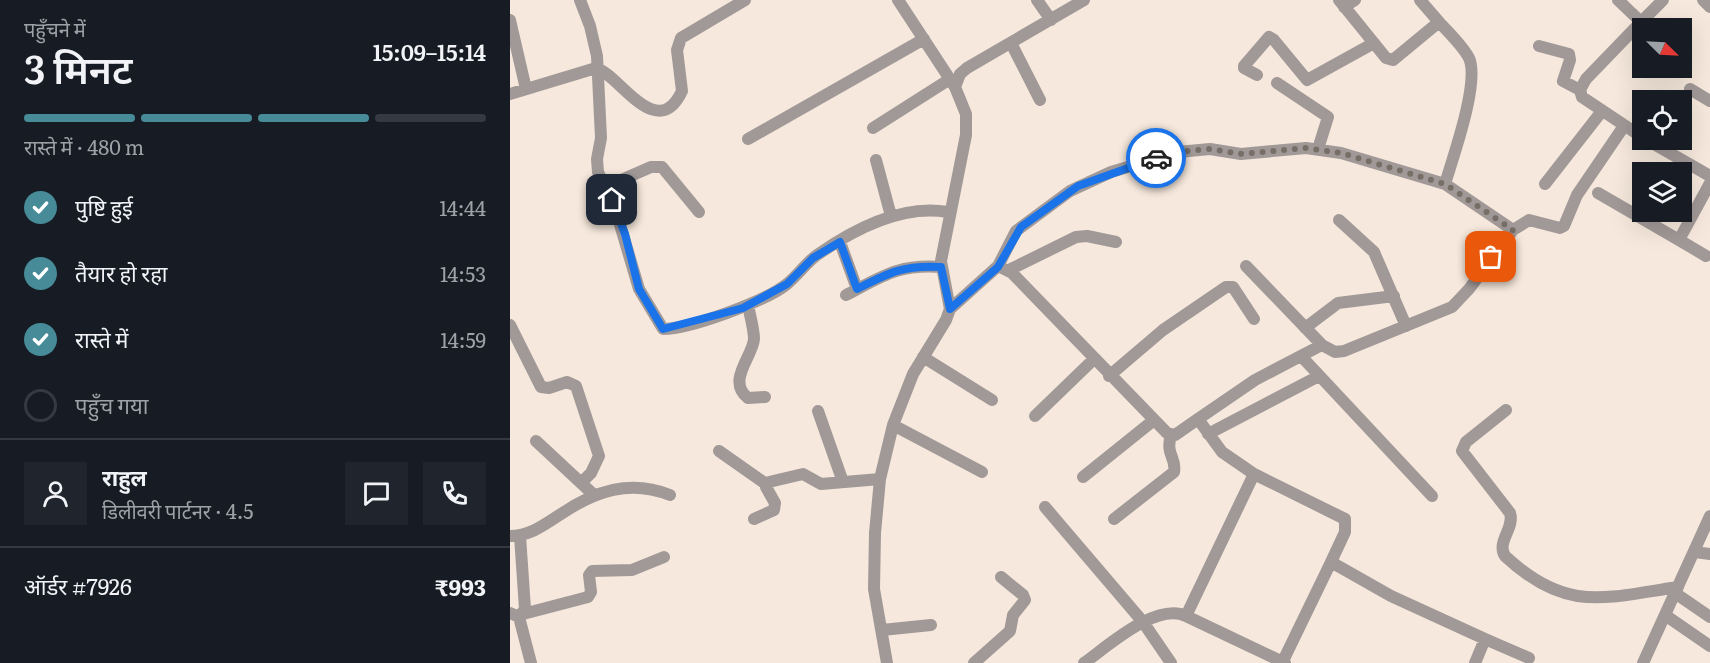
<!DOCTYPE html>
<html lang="hi">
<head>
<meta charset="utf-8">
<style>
	:root { --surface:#171b24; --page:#20242c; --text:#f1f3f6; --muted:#9ea1a6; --line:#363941; --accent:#468b97 }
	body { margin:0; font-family:Literata,"Noto Sans Devanagari",serif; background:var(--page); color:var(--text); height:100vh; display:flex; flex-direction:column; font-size:22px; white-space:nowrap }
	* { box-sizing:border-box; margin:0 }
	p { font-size:20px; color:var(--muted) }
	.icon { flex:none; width:33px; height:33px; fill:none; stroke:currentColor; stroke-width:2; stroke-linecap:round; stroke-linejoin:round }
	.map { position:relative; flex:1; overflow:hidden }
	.sheet { display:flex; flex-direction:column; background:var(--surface); width:510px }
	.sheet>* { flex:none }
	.needle { width:39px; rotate:114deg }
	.fabs { position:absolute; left:1122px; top:18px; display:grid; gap:12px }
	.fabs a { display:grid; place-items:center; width:60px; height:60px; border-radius:0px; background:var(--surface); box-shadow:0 6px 24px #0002; font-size:30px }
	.pin { position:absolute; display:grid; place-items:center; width:51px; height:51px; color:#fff; margin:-26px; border-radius:12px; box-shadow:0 3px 9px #0006 }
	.courier { position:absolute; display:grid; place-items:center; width:60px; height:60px; margin:-30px; border:4px solid #1a73e8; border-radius:50%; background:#fff; color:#222; box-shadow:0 2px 8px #0007 }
	.headline em { font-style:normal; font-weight:600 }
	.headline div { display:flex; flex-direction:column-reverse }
	.headline { display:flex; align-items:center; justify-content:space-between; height:102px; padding:0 24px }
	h1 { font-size:39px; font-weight:600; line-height:45px }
	.bar { display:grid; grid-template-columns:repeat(4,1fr); gap:9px 6px; align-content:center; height:72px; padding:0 24px }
	.bar i { height:8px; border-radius:4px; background:var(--line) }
	.bar .on { background:var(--accent) }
	.bar p { grid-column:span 4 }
	.line { display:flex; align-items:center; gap:15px; padding:0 24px; border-top:2px solid var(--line) }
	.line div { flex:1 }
	.round { display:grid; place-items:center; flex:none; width:63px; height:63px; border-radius:0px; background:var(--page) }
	ol { padding:0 24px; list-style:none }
	li { display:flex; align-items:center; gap:18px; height:66px }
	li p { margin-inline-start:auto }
	li .icon { padding:6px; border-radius:50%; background:var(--accent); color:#fff; stroke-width:4 }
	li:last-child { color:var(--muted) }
	li i { width:33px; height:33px; border:3px solid var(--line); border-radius:50% }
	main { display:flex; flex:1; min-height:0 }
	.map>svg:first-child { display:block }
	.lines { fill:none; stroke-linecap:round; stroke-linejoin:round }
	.minor { stroke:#a19997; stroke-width:12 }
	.done { stroke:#776e67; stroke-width:6; stroke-dasharray:0 10.8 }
	.route { stroke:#1a73e8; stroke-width:8 }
</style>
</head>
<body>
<main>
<section class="sheet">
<div class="headline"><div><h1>3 मिनट</h1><p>पहुँचने में</p></div><em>15:09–15:14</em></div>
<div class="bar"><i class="on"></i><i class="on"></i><i class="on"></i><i></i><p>रास्ते में · 480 m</p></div>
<ol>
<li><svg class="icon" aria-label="check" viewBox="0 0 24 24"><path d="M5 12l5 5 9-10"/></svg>पुष्टि हुई<p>14:44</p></li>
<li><svg class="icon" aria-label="check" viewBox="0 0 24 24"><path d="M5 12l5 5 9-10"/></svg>तैयार हो रहा<p>14:53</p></li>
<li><svg class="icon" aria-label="check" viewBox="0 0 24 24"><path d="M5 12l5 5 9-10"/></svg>रास्ते में<p>14:59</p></li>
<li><i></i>पहुँच गया</li>
</ol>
<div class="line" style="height:108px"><a class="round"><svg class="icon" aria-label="person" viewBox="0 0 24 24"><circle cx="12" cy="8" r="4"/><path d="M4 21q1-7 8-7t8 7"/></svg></a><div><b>राहुल</b><p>डिलीवरी पार्टनर · 4.5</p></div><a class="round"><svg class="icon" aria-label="chat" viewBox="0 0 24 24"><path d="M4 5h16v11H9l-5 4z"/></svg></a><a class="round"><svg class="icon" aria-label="phone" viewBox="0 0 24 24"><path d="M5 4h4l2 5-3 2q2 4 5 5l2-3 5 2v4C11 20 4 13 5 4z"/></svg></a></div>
<div class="line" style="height:78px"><div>ऑर्डर #7926</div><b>₹993</b></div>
</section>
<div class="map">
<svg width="1200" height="663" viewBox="0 0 1200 663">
	<rect width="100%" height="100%" fill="#f6e8dc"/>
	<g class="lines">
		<!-- minor -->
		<path class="minor" d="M70,0L80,26L87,56L91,138L87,159L88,172L106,211L129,289L153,329C180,329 256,301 277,284C288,275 296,263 307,255C344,229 393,204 438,212
			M388,0L445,87
			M527,0L541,20
			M829,0L876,58L883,60L929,22L910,0
			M1108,0L1131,22L1076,79L1070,90L1072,97L1132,137
			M1193,0L1200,7
			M834,7L845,0
			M0,20L16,89
			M929,22C939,33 952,45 959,58C970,82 943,157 935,184
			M1131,22L1153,0
			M501,43L530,100
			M1029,46L1059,54L1060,60L1053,81L1070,90
			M747,75L734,68V66L759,37L764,40L797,80L864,43
			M767,83L818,117L808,149
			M1180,89L1200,101
			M0,94L86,68C109,74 147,144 172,91L167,50L171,38L235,0
			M363,128L440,79
			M238,139L414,39
			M1137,140L1200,176
			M366,160L381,216
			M1035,184L1092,111
			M95,187L141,167H152L189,212
			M1088,193L1169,240L1200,183
			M829,220L864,252L896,326
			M1003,230L1019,220L1050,228L1054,226L1067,195L1114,126
			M1169,240L1196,256
			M330,242L347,289
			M488,266L502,273L657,433L665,435L688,419
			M736,266L812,345
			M499,270L566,237L577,236L606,242
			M336,295C373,276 388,264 431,267
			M238,305C240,316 244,329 244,339C243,356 216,381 238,398L255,397
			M440,309L488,266L506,231L560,191L601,172L668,152L700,149L731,154L796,148L831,153L935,184L1003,230L959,289L942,307L834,351L825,352L812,345L806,348L745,380L688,419L712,452L744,474L835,519V532L821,562
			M0,325L31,387L39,388L57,382L66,386L89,456L81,473L72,482
			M795,328L828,303L884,296
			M791,356L922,496
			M413,357L482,400
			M599,376L653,330L716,287H723L744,319
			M996,410L956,442L952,451L1000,513C1005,528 986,542 995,556C1056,613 1094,598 1168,587
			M308,411L333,482
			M525,416L584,359
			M383,425L472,472
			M698,434L809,376
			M26,441L84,495
			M209,451L256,484
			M744,474L676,616L775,663
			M573,477L644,420
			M535,507L633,622L661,663
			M244,519L264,510L265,503L256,487L259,482L293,474L311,484L370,479
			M604,519L664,472C667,458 655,455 661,435
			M0,536C20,536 34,525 51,514C85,491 120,479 160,495
			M1185,552L1200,554
			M1165,593L1200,617
			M0,613L9,617L15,609L10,536
			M13,614L78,597L81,592L79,575L82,571L122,570L154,557
			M1155,615L1200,646
			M9,617L21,663
			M372,630L421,625
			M975,639L1019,658
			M377,663L364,589L365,533L370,479L383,425L403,374L436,320L440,309L431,261L456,135V114L445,87L450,74L457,68L574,0
			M464,663L500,631L503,615L515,600L513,595L491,577
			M574,663C598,646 646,602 676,616
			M772,663L821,562L881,596L975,639L965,663
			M1133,663L1200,516"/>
	</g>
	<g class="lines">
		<!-- done -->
		<path class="done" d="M646,158L668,152L700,149L732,154L796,148L831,153L935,184L1003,230L981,257"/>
		<!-- route -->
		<path class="route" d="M102,200L115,234L129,289L153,329L233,308L277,284L303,258L330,242L347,289C380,272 394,265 431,267L440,309L488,267L511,227L568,186L646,158"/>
	</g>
</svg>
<div class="fabs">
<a><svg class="needle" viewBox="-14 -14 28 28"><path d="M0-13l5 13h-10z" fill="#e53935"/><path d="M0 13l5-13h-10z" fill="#9ea1a6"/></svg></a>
<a><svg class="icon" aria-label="locate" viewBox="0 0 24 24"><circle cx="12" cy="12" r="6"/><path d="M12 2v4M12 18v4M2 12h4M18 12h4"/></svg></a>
<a><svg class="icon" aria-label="layers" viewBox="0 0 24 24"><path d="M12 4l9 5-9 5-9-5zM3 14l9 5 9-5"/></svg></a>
</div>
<div class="pin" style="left:981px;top:257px;background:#ea580c"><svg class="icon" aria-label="bag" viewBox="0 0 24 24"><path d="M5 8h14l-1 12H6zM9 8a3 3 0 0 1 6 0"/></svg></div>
<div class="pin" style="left:102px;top:200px;background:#1f2937"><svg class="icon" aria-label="home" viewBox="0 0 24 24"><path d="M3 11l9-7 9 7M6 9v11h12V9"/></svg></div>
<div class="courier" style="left:646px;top:158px"><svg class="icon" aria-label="car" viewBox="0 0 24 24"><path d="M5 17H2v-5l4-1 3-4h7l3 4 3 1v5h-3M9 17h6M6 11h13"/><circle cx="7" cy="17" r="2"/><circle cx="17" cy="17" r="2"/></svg></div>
</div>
</main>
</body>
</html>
